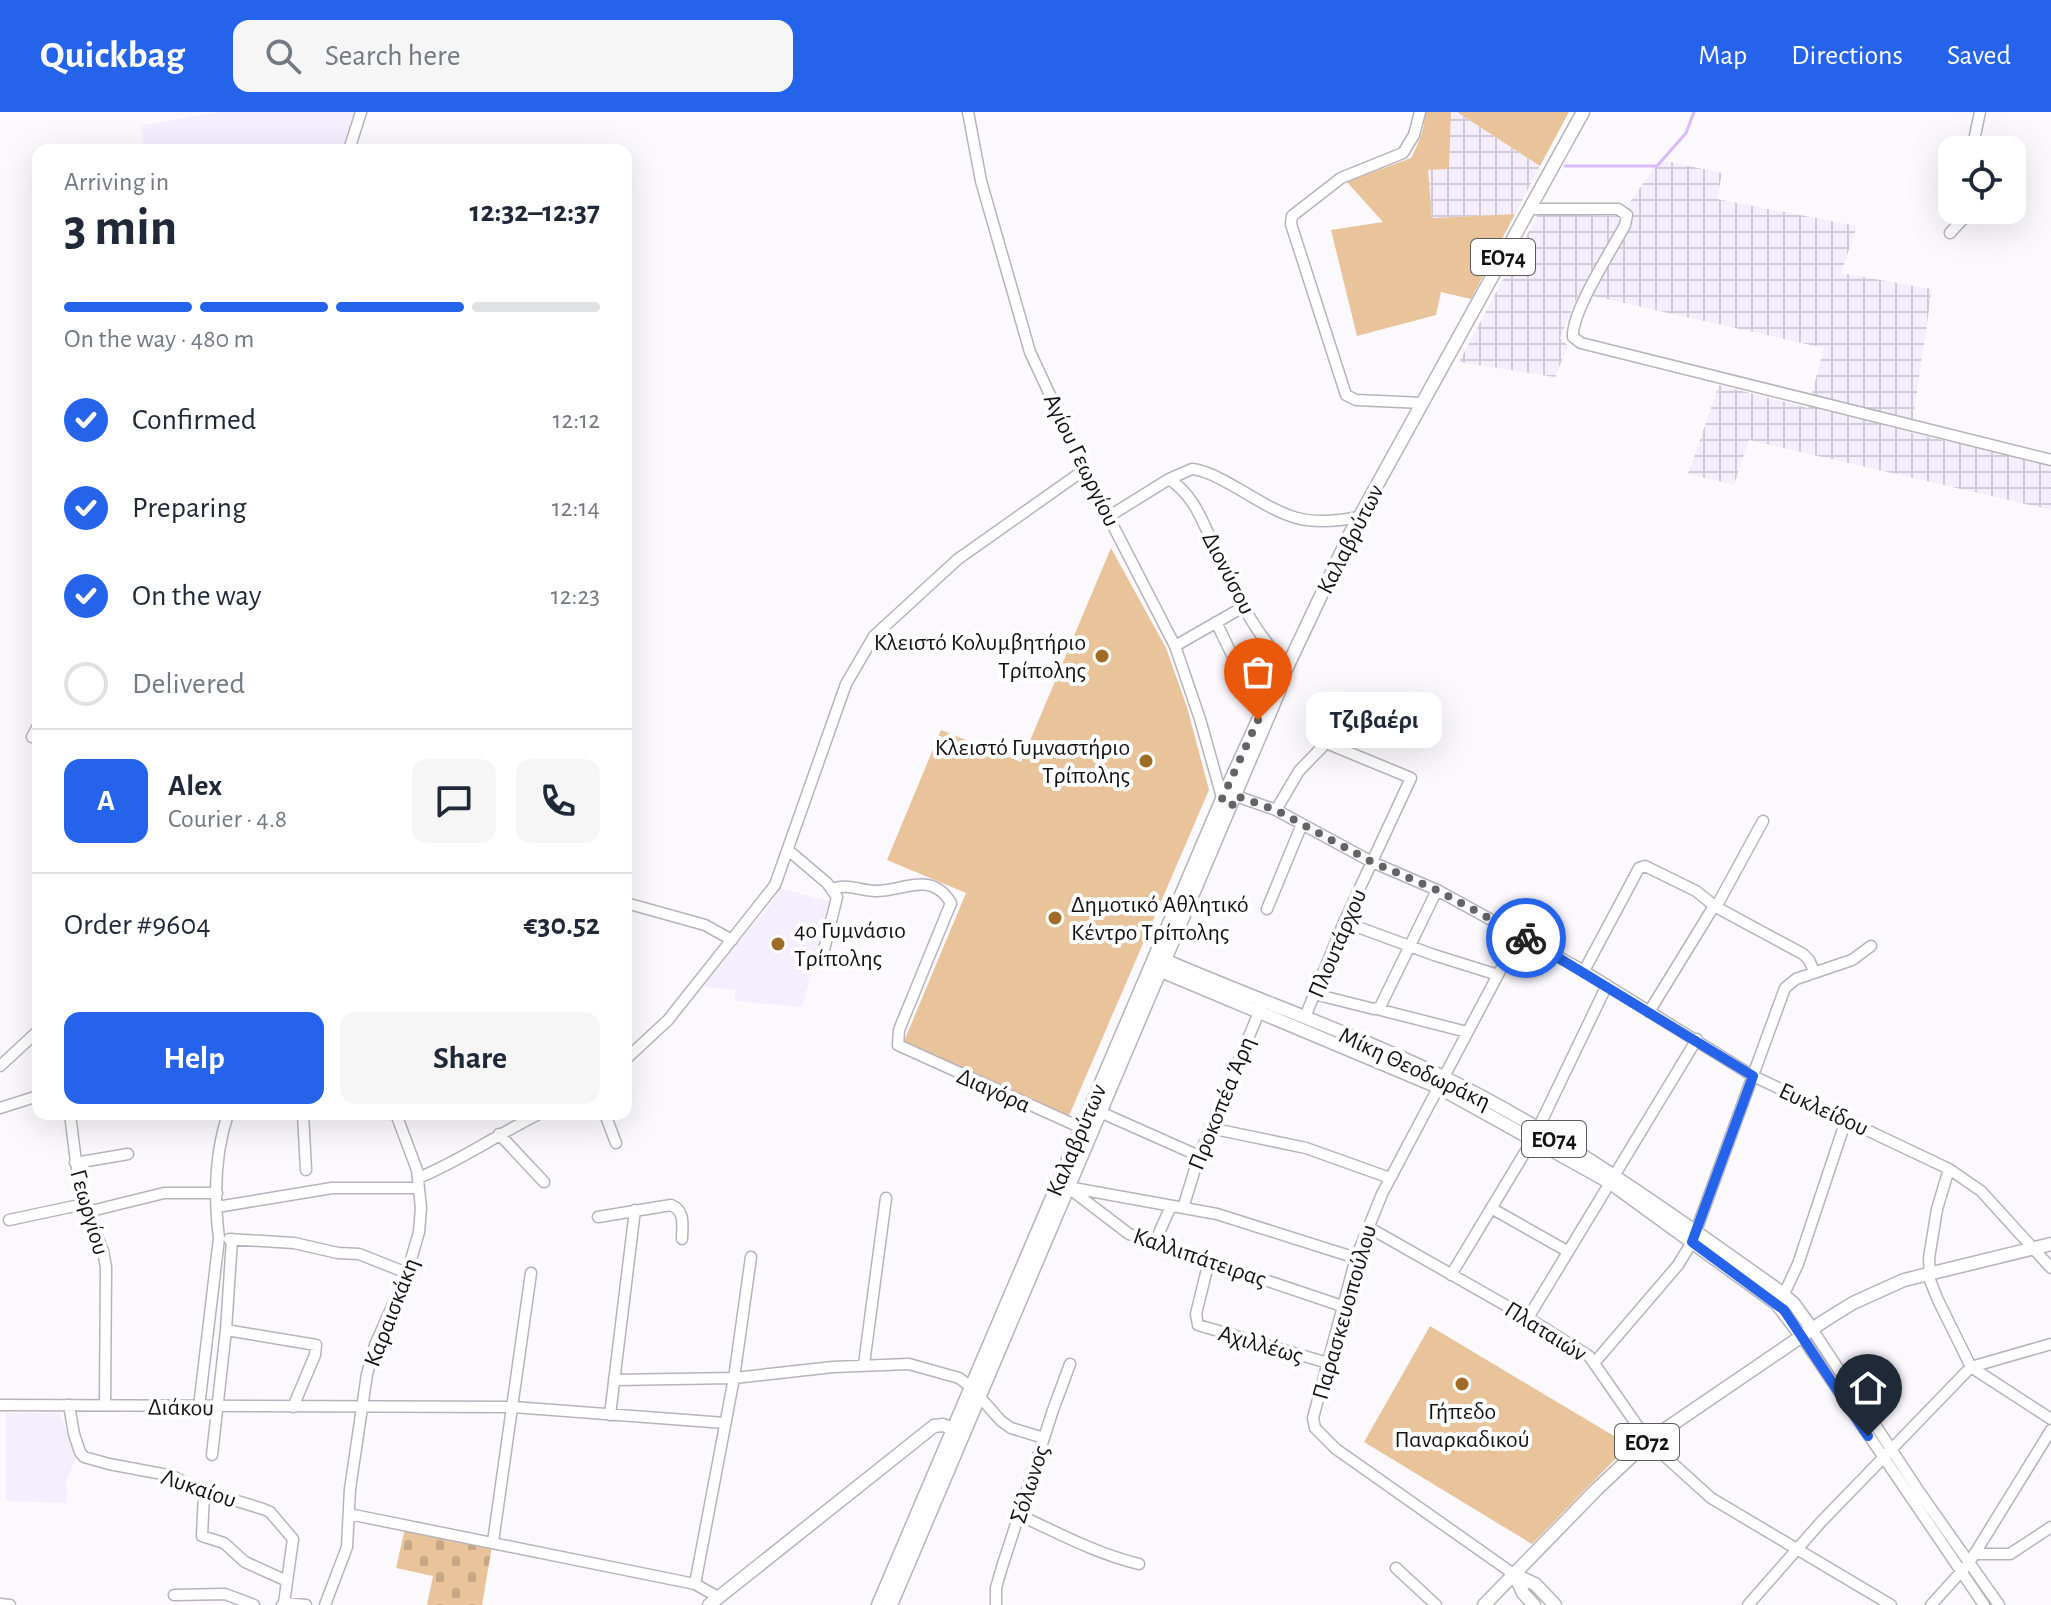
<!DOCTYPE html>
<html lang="en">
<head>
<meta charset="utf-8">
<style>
	:root { --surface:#fff; --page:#f6f6f7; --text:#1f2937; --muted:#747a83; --line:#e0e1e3; --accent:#2563eb }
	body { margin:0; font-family:"Alegreya Sans",sans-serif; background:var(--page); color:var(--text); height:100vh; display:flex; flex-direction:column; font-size:30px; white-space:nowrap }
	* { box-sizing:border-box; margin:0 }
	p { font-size:26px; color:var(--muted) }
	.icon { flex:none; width:44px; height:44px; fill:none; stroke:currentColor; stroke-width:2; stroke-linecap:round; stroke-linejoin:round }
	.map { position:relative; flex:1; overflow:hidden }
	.sheet { position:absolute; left:32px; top:32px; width:600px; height:976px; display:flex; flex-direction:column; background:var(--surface); border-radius:16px; box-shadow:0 8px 32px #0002 }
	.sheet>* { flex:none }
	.controls { position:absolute; left:1938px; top:24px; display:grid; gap:16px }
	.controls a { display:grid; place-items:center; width:88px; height:88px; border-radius:16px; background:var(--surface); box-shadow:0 8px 32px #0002; font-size:40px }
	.pin { position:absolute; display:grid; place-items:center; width:68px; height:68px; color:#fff; margin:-82px -34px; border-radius:50% 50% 50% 0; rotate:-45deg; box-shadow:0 0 8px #0007 }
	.pin .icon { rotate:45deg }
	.courier { position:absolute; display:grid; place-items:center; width:80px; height:80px; margin:-40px; border:6px solid #2563eb; border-radius:50%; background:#fff; color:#222; box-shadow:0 2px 10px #0007 }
	.bubble { position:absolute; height:56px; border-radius:16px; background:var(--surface); box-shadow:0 8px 32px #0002; font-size:26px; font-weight:600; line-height:56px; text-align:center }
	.headline em { font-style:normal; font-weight:600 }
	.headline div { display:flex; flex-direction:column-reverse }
	.headline { display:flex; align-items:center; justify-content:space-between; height:136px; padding:0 32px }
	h1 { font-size:52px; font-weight:600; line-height:60px }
	.bar { display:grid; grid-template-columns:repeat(4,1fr); gap:12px 8px; align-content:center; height:96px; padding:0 32px }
	.bar i { height:10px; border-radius:6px; background:var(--line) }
	.bar .selected { background:var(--accent) }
	.bar p { grid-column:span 4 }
	.line { display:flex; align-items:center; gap:20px; padding:0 32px; border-top:2px solid var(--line) }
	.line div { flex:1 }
	.round { display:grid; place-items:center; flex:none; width:84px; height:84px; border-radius:16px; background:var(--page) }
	ol { padding:0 32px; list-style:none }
	li { display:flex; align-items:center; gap:24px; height:88px }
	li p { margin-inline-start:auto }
	li .icon { padding:8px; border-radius:50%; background:var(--accent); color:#fff; stroke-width:4 }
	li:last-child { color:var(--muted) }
	li i { width:44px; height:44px; border:4px solid var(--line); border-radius:50% }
	.button { display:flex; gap:16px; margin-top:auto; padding:16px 32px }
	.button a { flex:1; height:92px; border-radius:16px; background:var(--accent); color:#fff; font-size:32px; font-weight:600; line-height:92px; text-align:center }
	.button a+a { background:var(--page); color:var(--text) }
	header { display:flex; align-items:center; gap:48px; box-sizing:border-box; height:112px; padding:0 40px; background:var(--accent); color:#fff }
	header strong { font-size:38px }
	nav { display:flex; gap:44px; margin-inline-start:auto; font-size:28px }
	.search { width:560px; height:72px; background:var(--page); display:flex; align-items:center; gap:20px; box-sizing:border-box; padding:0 28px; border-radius:16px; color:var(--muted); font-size:30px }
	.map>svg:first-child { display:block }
	.built { fill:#f5eefe }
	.industrial { fill:url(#industrial-grid) }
	.grass { fill:#e9c399 }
	.cemetery { fill:url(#cemetery-stones) }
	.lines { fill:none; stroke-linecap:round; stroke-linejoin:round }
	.stream { stroke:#dabbfa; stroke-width:3 }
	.minor-casing { stroke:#b7b3bc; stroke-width:13 }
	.major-casing { stroke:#b7b3bc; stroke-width:15 }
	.minor { stroke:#fff; stroke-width:10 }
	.major { stroke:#fff; stroke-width:12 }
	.done { stroke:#646367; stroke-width:8; stroke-dasharray:0 14.4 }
	.route { stroke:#2563eb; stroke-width:10 }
	.poi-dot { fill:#a06b24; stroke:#fff; stroke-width:3 }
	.labels { text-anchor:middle; stroke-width:8; stroke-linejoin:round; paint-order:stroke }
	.shield { fill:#fff; stroke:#5a595b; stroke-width:2 }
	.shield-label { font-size:22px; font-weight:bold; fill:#131215 }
	.street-label { font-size:24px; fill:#131215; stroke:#fff }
	.poi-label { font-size:24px; fill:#131215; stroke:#fff; text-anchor:end }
</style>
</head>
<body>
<header>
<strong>Quickbag</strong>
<div class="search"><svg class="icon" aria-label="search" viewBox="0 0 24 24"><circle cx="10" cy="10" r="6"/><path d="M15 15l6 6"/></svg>Search here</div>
<nav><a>Map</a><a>Directions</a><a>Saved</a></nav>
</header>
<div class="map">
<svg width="2051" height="1493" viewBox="0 0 2051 1493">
	<defs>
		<pattern id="industrial-grid" width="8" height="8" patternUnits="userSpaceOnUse" patternTransform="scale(2)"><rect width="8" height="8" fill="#f5eefe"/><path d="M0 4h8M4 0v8" fill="none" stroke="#d1cbd9"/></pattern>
		<pattern id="cemetery-stones" width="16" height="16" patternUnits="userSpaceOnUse" patternTransform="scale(2)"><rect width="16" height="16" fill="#e9c399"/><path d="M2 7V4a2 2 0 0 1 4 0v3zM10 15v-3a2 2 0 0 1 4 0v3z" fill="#c7a683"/></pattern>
	</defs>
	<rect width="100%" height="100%" fill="#fbf9fe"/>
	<!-- built -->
	<path class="built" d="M218,0H354L346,38H136L144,32L140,14Z
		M779,776L832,790L802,895L734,889L735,878L701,875L774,788Z
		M6,1301H60L76,1346L66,1370L67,1391L6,1389Z"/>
	<!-- industrial -->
	<path class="industrial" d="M1451,0H1457L1540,54L1515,102L1432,106L1428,58L1449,57Z
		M1660,48L1722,61L1717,87L1857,114L1841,161L1932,177L1911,321L2051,353V398L1749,328L1734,373L1688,362L1719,273L1808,296L1824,236L1579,181L1560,226L1568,234L1555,265L1459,250L1538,102L1614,104L1624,98Z"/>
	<!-- grass -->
	<path class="grass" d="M1425,0H1451L1449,57L1428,58L1432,106L1515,102L1471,187L1441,180L1436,203L1357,224L1331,118L1383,110L1347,70L1411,46C1419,30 1425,18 1425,0Z
		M1457,0H1569L1540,54Z
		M1111,436L1166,536L1187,595L1209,678L1068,1006L902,934L966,781L887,748L941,618L1021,650Z
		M1430,1214L1629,1333L1532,1432L1364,1330Z"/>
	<!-- cemetery -->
	<path class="cemetery" d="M405,1416L492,1434L482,1493H427L433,1464L396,1456Z"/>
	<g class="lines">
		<!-- stream -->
		<path class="stream" d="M1565,54H1657L1686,21L1694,0"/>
		<!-- minor casing -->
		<g class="minor-casing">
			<path id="minor" d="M968,0L981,69L1030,240L1090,369L1175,534L1200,607L1223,689
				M1420,0L1414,23L1403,41L1341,66L1292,104L1291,112L1346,283L1356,288L1423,291
				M349,38L361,0
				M1972,38L1980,0
				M1531,97H1618L1627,103L1625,113C1612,138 1571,200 1573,225L1581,231L2051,348
				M1950,121L1962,108L1966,98
				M1169,367C1196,385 1202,410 1216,438C1235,478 1254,524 1288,553
				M1108,405L1169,367L1192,357C1209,359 1224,369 1239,377C1286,405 1303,416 1359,405
				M1216,510L1232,543
				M1175,534L1245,494
				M32,625L38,614
				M1236,684L1276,698L1372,750L1437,778L1584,859L1753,964L1949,1057L1981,1079L2051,1156
				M1276,698L1299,659L1326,631L1411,666L1344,810L1305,905
				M788,738L827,771L837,785L824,838
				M833,777C845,771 862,779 876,779C904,779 931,758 951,791L899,918L898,933L1086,1018
				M626,791L705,813L732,828
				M1716,795L1763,709
				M1267,797L1302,712
				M1344,810L1434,843L1498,863
				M1584,859L1639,756L1645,754L1696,779L1716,795L1803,842L1809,848L1814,859
				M1314,882L1374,897L1380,895L1437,778
				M1377,897L1467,920
				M1649,900L1714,794
				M626,947L668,908L775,773L846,572L874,524L958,447L1084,358
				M0,954L38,919
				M0,996L38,984
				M1100,1000L1199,1044
				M70,1002L80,1082L103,1139L106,1155L105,1293
				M303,1002L306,1058
				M605,1002L616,1031
				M1210,1016L1306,1036L1390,1066
				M499,1022L544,1070
				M75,1051L128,1042
				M1949,1057L1937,1097L1929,1146L1930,1168L1937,1186L1971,1255L2051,1307
				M418,1066C460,1049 498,1022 539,1002
				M1062,1074L1217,1102L1356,1146
				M1070,1077L1129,1122L1342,1194
				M217,1095L332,1076H419
				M1183,1096L1199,1044L1262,893
				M1491,1096L1567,1139
				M87,1100L164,1081H217
				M598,1105L671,1093C686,1099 682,1114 682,1127
				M9,1108L84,1092
				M1368,1115L1528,1206L1589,1244L1648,1329L1711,1386L1891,1493
				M229,1127L294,1131L338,1141L359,1142L407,1161
				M1154,1132L1171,1094
				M1209,1149L1196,1202L1198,1213L1328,1251
				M1451,1163L1533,1027L1607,873
				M1784,1182L1798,1152L1846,1008
				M1528,1206L1697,927
				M1812,1217L1920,1381L1999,1493
				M226,1218L316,1233L315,1243L293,1295
				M1802,1225L1984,1493
				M1595,1250L1678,1153L1692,1130L1785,876L1796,867L1852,848L1871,834
				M864,1252L886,1086
				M614,1268L734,1266L833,1255L909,1252L959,1266L971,1275L1001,1309L1011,1316L1044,1326
				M0,1293L513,1295L725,1311
				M69,1293L74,1322L80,1340L84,1345L109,1352L173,1364L204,1382L221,1384L263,1397L270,1400L293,1427L284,1491
				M199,1295L219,1126C214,1086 215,1041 228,1002
				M610,1303L635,1098
				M212,1343L226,1218L232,1127
				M204,1382L202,1424L224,1431L245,1450L287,1469
				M349,1402L695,1472L718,1485
				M1019,1403C1058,1421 1097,1442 1139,1452
				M493,1430L531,1161
				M1974,1442H2010L2051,1415
				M1396,1456L1436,1493
				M1515,1463L1336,1337L1315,1316L1313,1306L1356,1146L1382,1082L1519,823
				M695,1472L734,1266L751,1145
				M174,1483L225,1482L254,1493
				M0,1492L10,1493
				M282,1493L284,1491L306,1493
				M325,1493L347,1435L350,1377L367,1262L375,1233L407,1161L419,1120L421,1096L417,1058L396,1002
				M996,1493V1476L1002,1455L1053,1298L1070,1252
				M1748,1493L1821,1410L1971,1255L2051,1232
				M1931,1493L1969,1451L2051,1318"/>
		</g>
		<!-- major casing -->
		<g class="major-casing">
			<path id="major" d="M1162,847C1254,887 1350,920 1441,964C1561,1022 1670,1101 1778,1178L1794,1192L1812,1217
				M1154,856L1438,975L1609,1070L1777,1192L1802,1225
				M1515,1463L1535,1472L1555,1493
				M1515,1463L1523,1481L1534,1493
				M709,1493L934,1314L943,1313L956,1318
				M878,1493L1222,687L1270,582L1282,566L1350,422L1583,0
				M891,1493L1280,577
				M1484,1493L1597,1377L1648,1329L1824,1209L1853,1191L1904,1168L2051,1132"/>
		</g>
		<!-- minor -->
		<use href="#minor" class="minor"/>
		<!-- major -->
		<use href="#major" class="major"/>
	</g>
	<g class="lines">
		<!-- done -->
		<path class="done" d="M1258,608L1222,687L1226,692L1232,694L1236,684L1276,698L1372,750L1437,778L1526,826"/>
		<!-- route -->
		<path class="route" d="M1526,826L1753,964L1692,1130L1784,1198L1868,1324"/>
	</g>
	<!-- markers -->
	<g class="poi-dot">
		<circle cx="1102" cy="544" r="8"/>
		<circle cx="1146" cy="649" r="8"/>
		<circle cx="1055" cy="806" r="8"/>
		<circle cx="778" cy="832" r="8"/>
		<circle cx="1462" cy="1272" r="8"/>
	</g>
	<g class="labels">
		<!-- shield labels -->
		<g class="shield">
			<rect x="1471" y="127" width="64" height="36" rx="6"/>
			<rect x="1522" y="1009" width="64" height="36" rx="6"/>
			<rect x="1615" y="1312" width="64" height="36" rx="6"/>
		</g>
		<g class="shield-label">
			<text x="1503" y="153">ΕΟ74</text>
			<text x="1554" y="1035">ΕΟ74</text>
			<text x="1647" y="1338">ΕΟ72</text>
		</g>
		<!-- street labels -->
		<g class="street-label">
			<text transform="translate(1082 348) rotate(64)" y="8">Αγίου Γεωργίου</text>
			<text transform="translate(1350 427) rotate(-63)" y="8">Καλαβρύτων</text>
			<text transform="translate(1229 461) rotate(63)" y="8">Διονύσου</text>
			<text transform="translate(1337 831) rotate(-67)" y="8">Πλουτάρχου</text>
			<text transform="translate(1415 956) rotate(25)" y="8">Μίκη Θεοδωράκη</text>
			<text transform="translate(994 978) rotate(24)" y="8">Διαγόρα</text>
			<text transform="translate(1221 991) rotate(-68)" y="8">Προκοπέα Άρη</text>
			<text transform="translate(1824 997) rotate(25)" y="8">Ευκλείδου</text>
			<text transform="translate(1076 1028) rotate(-67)" y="8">Καλαβρύτων</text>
			<text transform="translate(90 1100) rotate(74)" y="8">Γεωργίου</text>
			<text transform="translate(1200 1145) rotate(19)" y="8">Καλλιπάτειρας</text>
			<text transform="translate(391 1200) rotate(-69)" y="8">Καραισκάκη</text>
			<text transform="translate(1344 1200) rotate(-74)" y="8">Παρασκευοπούλου</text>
			<text transform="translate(1546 1219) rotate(32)" y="8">Πλαταιών</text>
			<text transform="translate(1261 1232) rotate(16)" y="8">Αχιλλέως</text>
			<text transform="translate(181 1295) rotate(1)" y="8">Διάκου</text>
			<text transform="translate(1029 1372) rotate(-72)" y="8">Σόλωνος</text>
			<text transform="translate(199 1376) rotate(19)" y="8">Λυκαίου</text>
		</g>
		<!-- poi labels -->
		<g class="poi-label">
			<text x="1086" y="538">Κλειστό Κολυμβητήριο<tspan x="1086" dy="28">Τρίπολης</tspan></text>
			<text x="1130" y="643">Κλειστό Γυμναστήριο<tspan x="1130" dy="28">Τρίπολης</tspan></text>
			<text x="1071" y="800" text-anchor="start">Δημοτικό Αθλητικό<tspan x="1071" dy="28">Κέντρο Τρίπολης</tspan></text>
			<text x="794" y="826" text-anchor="start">4ο Γυμνάσιο<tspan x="794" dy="28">Τρίπολης</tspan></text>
			<text x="1462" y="1307" text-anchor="middle">Γήπεδο<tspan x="1462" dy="28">Παναρκαδικού</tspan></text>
		</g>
	</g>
</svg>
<div class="controls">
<a><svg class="icon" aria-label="locate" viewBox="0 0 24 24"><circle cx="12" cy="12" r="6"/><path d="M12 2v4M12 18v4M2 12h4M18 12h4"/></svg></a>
</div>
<div class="pin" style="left:1258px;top:608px;background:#ea580c"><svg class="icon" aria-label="bag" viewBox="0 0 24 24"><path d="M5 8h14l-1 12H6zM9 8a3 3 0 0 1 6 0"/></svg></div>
<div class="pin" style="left:1868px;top:1324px;background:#1f2937"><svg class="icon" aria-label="home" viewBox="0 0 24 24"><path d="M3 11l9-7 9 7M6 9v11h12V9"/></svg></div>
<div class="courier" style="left:1526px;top:826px"><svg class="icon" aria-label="bike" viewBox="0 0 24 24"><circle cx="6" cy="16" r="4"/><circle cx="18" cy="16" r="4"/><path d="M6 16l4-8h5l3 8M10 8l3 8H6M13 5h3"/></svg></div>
<div class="bubble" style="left:1306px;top:580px;width:136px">Τζιβαέρι</div>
<section class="sheet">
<div class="headline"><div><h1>3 min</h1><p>Arriving in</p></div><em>12:32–12:37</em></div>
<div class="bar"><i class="selected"></i><i class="selected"></i><i class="selected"></i><i></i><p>On the way · 480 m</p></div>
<ol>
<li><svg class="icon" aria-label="check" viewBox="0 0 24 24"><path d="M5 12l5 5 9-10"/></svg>Confirmed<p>12:12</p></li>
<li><svg class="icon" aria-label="check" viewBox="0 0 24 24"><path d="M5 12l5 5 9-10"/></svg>Preparing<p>12:14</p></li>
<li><svg class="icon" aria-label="check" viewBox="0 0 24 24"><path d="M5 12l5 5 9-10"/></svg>On the way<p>12:23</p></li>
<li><i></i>Delivered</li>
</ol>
<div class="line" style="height:144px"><b class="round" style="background:var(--accent);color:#fff">A</b><div><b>Alex</b><p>Courier · 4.8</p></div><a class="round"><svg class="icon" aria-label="chat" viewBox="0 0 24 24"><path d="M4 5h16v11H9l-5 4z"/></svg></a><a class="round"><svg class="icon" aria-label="phone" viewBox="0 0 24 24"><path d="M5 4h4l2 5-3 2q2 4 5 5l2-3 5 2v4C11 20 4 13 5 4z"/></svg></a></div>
<div class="line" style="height:104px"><div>Order #9604</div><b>€30.52</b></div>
<div class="button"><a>Help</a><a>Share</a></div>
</section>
</div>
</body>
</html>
